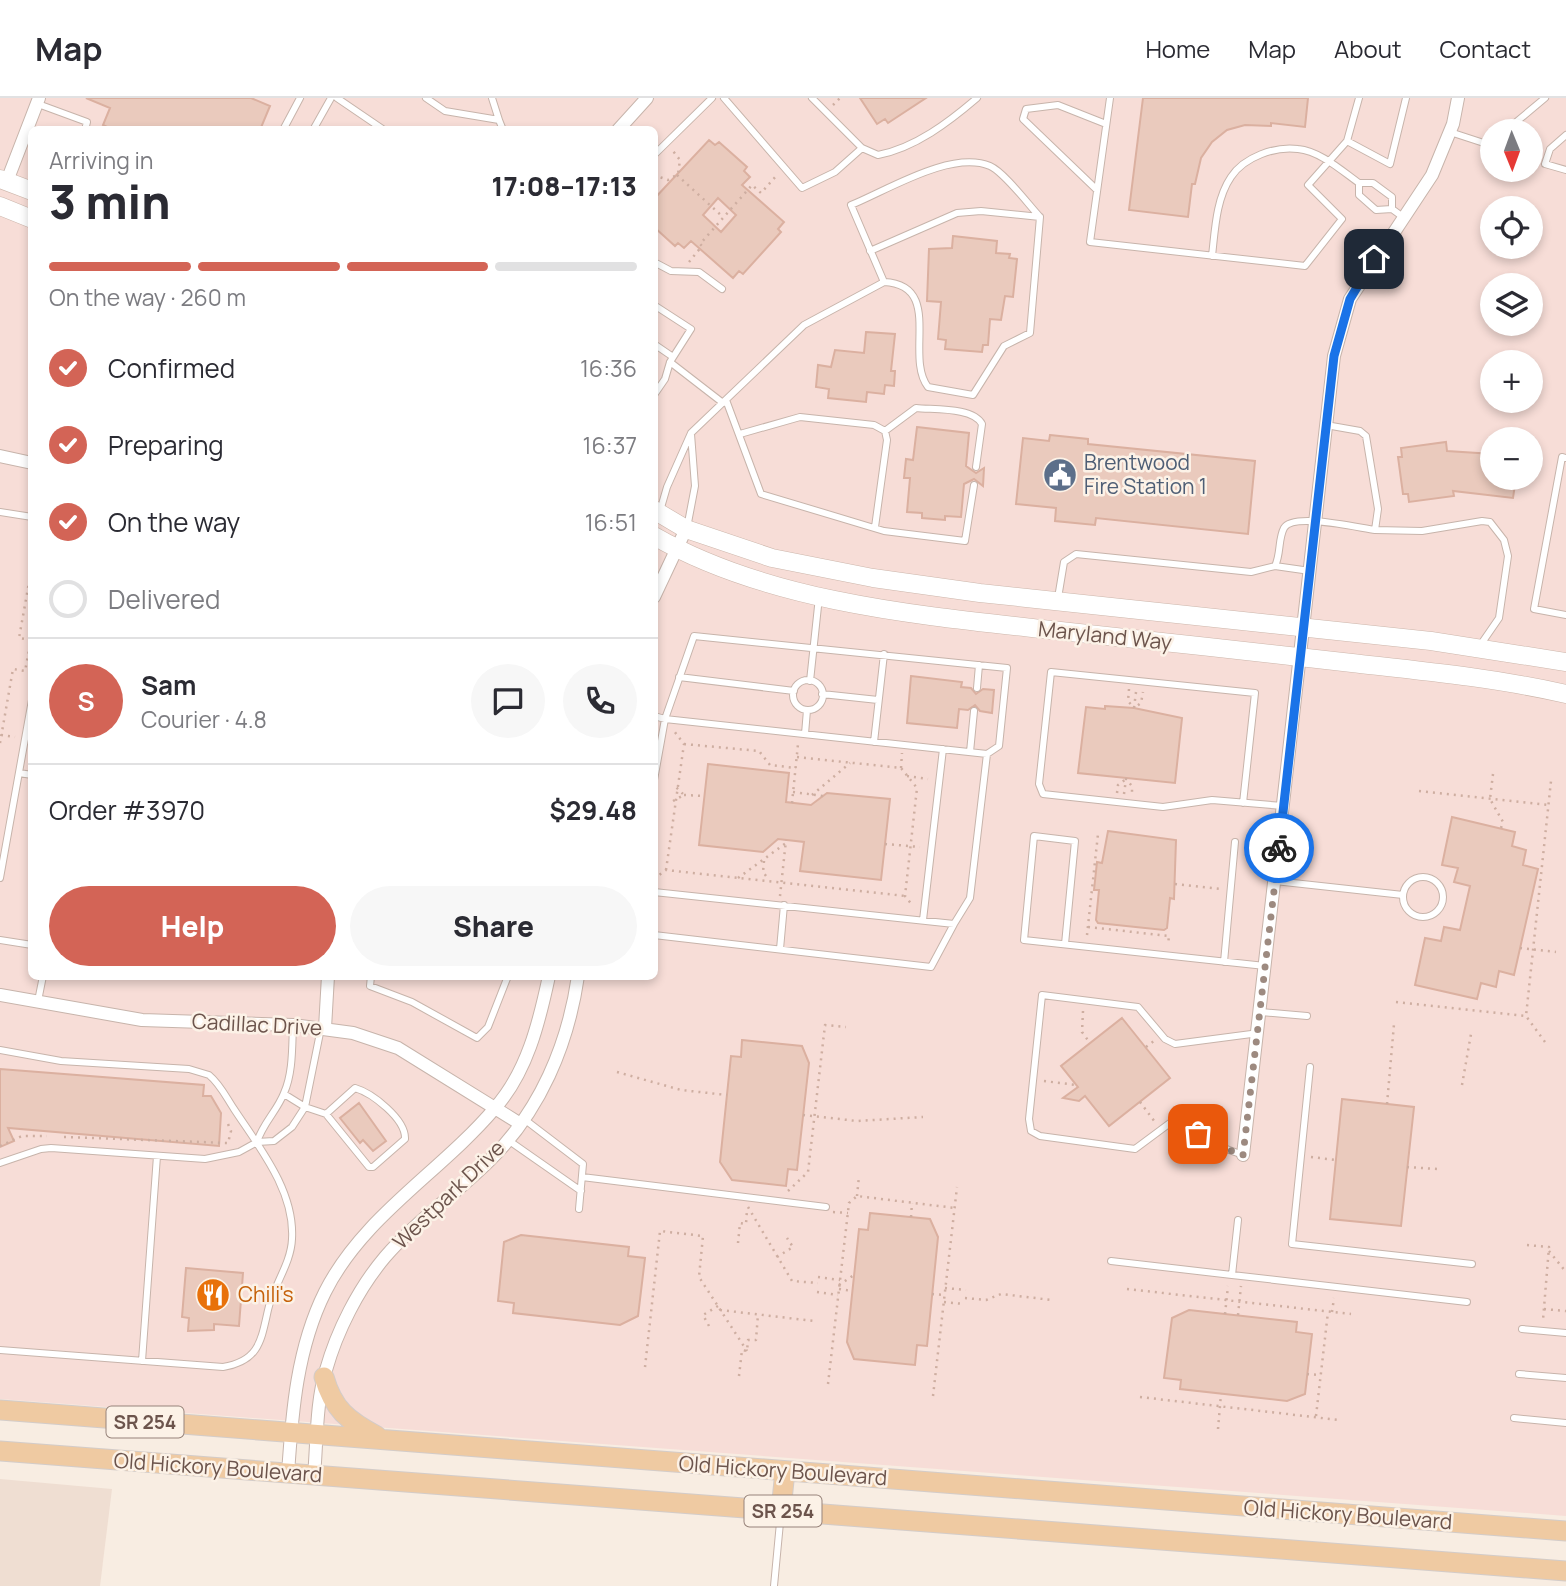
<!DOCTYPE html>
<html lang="en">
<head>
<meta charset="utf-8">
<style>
	:root { --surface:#fff; --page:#f7f7f7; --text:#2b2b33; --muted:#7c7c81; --line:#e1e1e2; --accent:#d36456 }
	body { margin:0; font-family:Manrope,sans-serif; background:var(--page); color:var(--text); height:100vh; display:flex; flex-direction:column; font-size:26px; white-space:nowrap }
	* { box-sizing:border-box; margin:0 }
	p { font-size:23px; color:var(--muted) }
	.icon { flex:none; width:38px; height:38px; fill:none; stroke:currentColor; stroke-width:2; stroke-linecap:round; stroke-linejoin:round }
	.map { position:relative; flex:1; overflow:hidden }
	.side { position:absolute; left:28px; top:28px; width:630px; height:854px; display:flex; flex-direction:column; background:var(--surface); border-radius:10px; box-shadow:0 4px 10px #0003 }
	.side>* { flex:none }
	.needle { width:46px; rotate:179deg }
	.buttons { position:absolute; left:1480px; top:21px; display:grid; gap:14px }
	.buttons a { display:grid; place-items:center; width:63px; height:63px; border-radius:50%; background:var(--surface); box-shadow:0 4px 10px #0003; font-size:35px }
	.pin { position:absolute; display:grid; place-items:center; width:60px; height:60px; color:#fff; margin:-30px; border-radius:14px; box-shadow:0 4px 10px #0006 }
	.courier { position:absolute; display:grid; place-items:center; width:70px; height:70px; margin:-35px; border:5px solid #1a73e8; border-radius:50%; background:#fff; color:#222; box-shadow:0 2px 9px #0007 }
	.overview em { font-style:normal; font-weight:800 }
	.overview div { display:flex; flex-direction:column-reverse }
	.overview { display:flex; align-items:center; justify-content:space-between; height:119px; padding:0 21px }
	h1 { font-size:46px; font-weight:800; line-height:52px }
	.bar { display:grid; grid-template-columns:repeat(4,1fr); gap:10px 7px; align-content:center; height:84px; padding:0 21px }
	.bar i { height:9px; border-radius:5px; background:var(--line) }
	.bar .on { background:var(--accent) }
	.bar p { grid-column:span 4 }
	.line { display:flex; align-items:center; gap:18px; padding:0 21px; border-top:2px solid var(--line) }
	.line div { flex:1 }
	.round { display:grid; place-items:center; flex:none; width:74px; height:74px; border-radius:37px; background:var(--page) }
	ol { padding:0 21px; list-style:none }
	li { display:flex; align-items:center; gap:21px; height:77px }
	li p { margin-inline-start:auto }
	li .icon { padding:7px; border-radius:50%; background:var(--accent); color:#fff; stroke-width:4 }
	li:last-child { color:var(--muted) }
	li i { width:38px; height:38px; border:4px solid var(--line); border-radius:50% }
	.primary-button { display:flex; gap:14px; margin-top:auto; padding:14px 21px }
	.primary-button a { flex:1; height:80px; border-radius:42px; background:var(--accent); color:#fff; font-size:28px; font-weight:800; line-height:80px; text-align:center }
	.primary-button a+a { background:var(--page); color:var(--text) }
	header { display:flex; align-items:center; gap:42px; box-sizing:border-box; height:98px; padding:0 35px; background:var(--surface); border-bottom:2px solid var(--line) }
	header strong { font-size:33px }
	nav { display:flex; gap:38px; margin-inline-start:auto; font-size:24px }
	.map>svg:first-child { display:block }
	.residential { fill:#efded2 }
	.commercial { fill:#f7ddd7; fill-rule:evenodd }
	.building { fill:#eacabd; stroke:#dbb0a0; stroke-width:2; fill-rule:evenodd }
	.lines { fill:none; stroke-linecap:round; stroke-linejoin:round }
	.lane-casing { stroke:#c7b4ab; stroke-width:8 }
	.street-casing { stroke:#c7b4ab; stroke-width:14 }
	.secondary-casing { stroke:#ccb6ab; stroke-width:19 }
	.primary-casing { stroke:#d3ccc9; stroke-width:21 }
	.path { stroke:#ceaea1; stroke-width:2.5; stroke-dasharray:2 5; stroke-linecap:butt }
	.lane { stroke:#fff; stroke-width:6 }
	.street { stroke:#fff; stroke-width:12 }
	.secondary { stroke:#fff; stroke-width:18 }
	.primary { stroke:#efcaa2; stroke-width:19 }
	.done { stroke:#9d8a80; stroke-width:7; stroke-dasharray:0 12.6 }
	.route { stroke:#1a73e8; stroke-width:9 }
	.labels { text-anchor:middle; stroke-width:5; stroke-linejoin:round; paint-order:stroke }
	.shield { fill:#fcf2e7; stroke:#97837a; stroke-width:2 }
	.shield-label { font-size:19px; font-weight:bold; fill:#6c544c }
	.service-label { font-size:21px; fill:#4e5e75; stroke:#fcf2e7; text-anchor:start }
	.street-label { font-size:21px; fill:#6c544c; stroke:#fcf2e7 }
	.food-label { font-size:21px; fill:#c56008; stroke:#fcf2e7; text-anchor:start }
</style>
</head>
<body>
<header>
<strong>Map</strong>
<nav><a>Home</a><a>Map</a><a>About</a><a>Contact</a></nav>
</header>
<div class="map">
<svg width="1566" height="1488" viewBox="0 0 1566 1488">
	<rect width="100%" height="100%" fill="#f8ede2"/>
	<!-- residential -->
	<path class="residential" d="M0,1381L112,1391L100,1488H0Z"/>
	<!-- commercial -->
	<path class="commercial" d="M0,0H1566V1418L0,1301ZM32,32H654V878H32ZM1493,33H1531V72H1493ZM1493,110H1531V149H1493ZM1493,187H1531V226H1493ZM1493,264H1531V303H1493ZM1493,341H1531V380H1493Z"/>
	<!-- building -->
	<path class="building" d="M86,0H251L270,8L260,32H113L103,27L110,10Z
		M860,0H926L888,25L885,21L877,26Z
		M1143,0H1308L1305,29L1271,25V28L1245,27L1227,32L1212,44L1201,60L1195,86H1192L1188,119L1129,112Z
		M709,42L715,47L719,44L747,69L744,73L750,79L742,87L784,124L778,131L781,134L743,176L739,173L733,180L691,143L684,150L678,145L675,148L654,129V101ZM718,100L736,117L721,134L703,117Z
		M953,138L997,143L996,155L1010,156L1009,160L1017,161L1013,199L1005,198L1001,222L990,221L988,247H983L982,254L945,251L946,242L938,241L941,204L927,203L929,151L952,150Z
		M866,234L895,236L891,273H895L894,288L885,287L884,296L867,294L866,304L828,300L829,291L816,289L818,267L831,269L835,252L864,255Z
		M917,329L969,335L966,368L976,375L984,370L983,388L974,381L964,386L961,419L945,418V422L922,420V415L907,414L910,380H904L906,361L913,362Z
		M1050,337L1088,341V346L1255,363L1248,436L1096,420L1095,427L1055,423L1056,410L1016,406L1023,340L1049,343Z
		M1446,344L1447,353L1493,356V380H1516L1513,400L1453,393L1454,398L1409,404L1408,396H1403L1398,359H1402L1401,350Z
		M911,578L962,584L961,589L971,590L976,596L983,591L994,592L992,615L980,613L975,607L968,612L959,611L957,630L907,625Z
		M1105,608L1134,610L1182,620L1175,685L1078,675L1086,609L1105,611Z
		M708,666L789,675L786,704L811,707L827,695L890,701L881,782L800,773L804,744L778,741L763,754L699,747Z
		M1452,719L1515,734L1512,748L1526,752L1523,767L1538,771L1514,877L1499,873L1496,889L1481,885L1477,901L1415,887L1425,840L1441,843L1444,829L1460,832L1470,788L1454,784L1458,770L1442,767Z
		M1108,733L1176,742L1174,801L1170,800L1167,830L1164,832L1098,825L1096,822L1099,792H1094L1097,764L1102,765Z
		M1122,920L1170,980L1109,1028L1085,998L1079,1003L1063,1000L1078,989L1061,968Z
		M742,942L802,948L809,965L797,1072L788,1071L786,1088L732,1082L720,1064L731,958L741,959Z
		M0,971L204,987L203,998H211L221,1015L219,1048L8,1030L14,1043L0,1049Z
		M1342,1001L1414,1009L1401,1128L1330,1121Z
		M359,1005L386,1043L373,1053L363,1042L360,1045L340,1020Z
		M870,1115L930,1121L938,1139L927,1248L917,1247L915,1267L854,1261L847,1244L859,1131L868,1132Z
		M521,1137L629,1149L628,1158L645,1160L638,1218L620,1227L513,1215L514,1205L498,1203L504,1144Z
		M186,1170L243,1175L239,1228L214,1226V1232L188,1233L189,1220L182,1219Z
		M1189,1212L1297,1224L1296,1234L1312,1236L1305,1296L1287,1303L1180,1291L1181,1282L1164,1280L1172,1220Z"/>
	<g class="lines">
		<!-- lane casing -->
		<g class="lane-casing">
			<path id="lane" d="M337,0L384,32
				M426,0L445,13L499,22L503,32
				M492,0L499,22
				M724,0L802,90L835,74L862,50
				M812,0L862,50L878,57C915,50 949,24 977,0
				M1110,0L1090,144L1305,168L1342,121L1308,87L1347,43L1390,66L1406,0
				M38,6L87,24L85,32
				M1515,25L1545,0
				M283,32L300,0
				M313,32L331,0
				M1450,34L1493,48
				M1566,37L1550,51L1545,66L1566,72
				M1347,43L1359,0
				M654,57L712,0
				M1097,92L1023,21L1026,11L1058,7L1106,26
				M1392,111V99L1373,85H1359V97L1376,112L1392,111L1403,119
				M870,153L957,115L981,113L1040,119
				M1212,158C1215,132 1216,101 1231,79C1244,59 1275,48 1298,51C1320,53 1342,73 1359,85
				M654,164L671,173L699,174L722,191
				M654,207L691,231L670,264L665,281L654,297
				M654,246L673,259
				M670,264L723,305
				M726,302L761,396L884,433L965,443L974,387
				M740,336L800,319L874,327L885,333L916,310C934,312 973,309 982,326L976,369
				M1566,360L1562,359L1534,511L1566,517
				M660,413L667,389L691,335L804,227L884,184L851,107C888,92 951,52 990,68C1004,74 1028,106 1040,119L1030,235L1004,248L973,297L928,289C904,258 944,187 884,184
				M0,414L32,419
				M875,429L887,342L885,333
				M687,430L695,388L691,336
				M1375,432L1422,433L1482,423L1490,424L1504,442L1508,458L1499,520L1479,549
				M1275,468L1310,473
				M1058,500L1064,464L1076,456L1251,474L1275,468C1281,456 1278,441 1284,430C1293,414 1359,430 1375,432L1378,411L1366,338L1360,333L1326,327
				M679,579L794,593
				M793 597a15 15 0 1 1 30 0a15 15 0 1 1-30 0Z
				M810,583L819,499
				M977,590L979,567
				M822,596L878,602
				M654,618L665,621L987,656L999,648L1007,570L694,538L665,621L654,682
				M805,636L807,612
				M874,644L884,556
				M970,654L974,613
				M19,675L32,677
				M1243,705L1255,595L1051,574L1039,686L1043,696L1163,709L1212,702L1283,708
				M1403 799a20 20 0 1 1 40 0a20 20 0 1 1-40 0Z
				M0,780L32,602
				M1275,783L1403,797
				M654,794L954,826L970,800L987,656
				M923,822L943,651
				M654,837L931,869L954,826
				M0,842L32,847
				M1065,846L1075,743L1034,738L1024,842L1265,868
				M780,851L784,807
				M1224,864L1235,744
				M371,878L370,888L412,904L477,940L488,929L508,878
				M38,903L43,878
				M1261,914L1307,918
				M0,952L61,963L189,971L209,977C220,986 226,999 234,1011C259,1049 295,1093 292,1141C291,1166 273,1188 268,1212C261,1243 259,1263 223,1269L0,1252
				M1310,969L1292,1146L1472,1166
				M284,996L305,1009L326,1016L369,1069H373L405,1041C406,1021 372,995 355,990L326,1016
				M524,1021L583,1066L579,1111
				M508,1042L581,1093
				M257,1044C263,1025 277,1013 284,995C293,975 292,949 293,927
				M1243,1057L1210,1045L1176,1025H1170L1135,1051L1040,1038L1031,1033L1029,1021L1042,897L1138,909L1165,941L1175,946L1259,935
				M0,1065L41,1051L51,1050L205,1061L239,1054L257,1044L274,1043L292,1029L305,1009L321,930
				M582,1079L826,1109
				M1238,1122L1232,1177L1467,1204
				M1111,1163L1232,1177
				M1522,1231L1566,1235
				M142,1263L157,1058
				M1519,1276L1566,1280
				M1514,1320L1566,1325
				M774,1488L781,1414"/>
		</g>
		<!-- street casing -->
		<g class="street-casing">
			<path id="street" d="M618,32L647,0
				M7,83L39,0
				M0,358L32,365
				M654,499L686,431
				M0,897L142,922L293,927L353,935L398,950L519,1025
				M325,930L328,878
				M1243,1057L1334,258L1350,201L1432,77L1453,26L1458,0
				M288,1376C292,1314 297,1250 325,1194C363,1118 441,1074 495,1010C527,974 539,925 549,878
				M314,1378C317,1344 316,1304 326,1272C337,1233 358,1191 385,1159C416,1123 456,1096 490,1062C540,1013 568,947 578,878"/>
		</g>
		<!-- secondary casing -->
		<g class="secondary-casing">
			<path id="secondary" d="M0,81L32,93
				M0,108L32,121
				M654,412L686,431L772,460L873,480L980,495L1431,543L1566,564
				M654,438C767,503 914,517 1042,531C1145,542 1249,553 1352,565C1423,573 1496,580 1566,596"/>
		</g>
		<!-- primary casing -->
		<g class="primary-casing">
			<path id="primary" d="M324,1279C333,1311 348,1323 377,1338
				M0,1312L1566,1433
				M0,1353L1566,1473
				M781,1412L785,1373"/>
		</g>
		<!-- path -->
		<path class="path" d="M833,7L840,0
			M654,77L668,82L678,76L680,62L673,53
			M677,77L723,119
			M689,164L702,148L700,146L752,87L761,95L778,76
			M1129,591L1128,603L1134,610
			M1136,594L1134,610L1141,605L1143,594
			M1,637L15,639
			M0,645L13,571L25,573L31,542L19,540L32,468
			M684,646L759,653L770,667L796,670
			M797,659L901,670L917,690L905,798L913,808
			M901,670L902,655
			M1493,676L1490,701L1503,724L1501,730
			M907,678L928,681
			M1419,693L1549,707
			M793,694L823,698
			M1117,695L1118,687L1126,681
			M1124,696L1126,681L1132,688V696
			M684,697L704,698
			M812,697L850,665
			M673,703L684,697L675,688
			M792,705L798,646
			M885,746L920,749
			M764,763L763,774L769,782
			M666,772L684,646L674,633
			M738,780L786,745
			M654,781L666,772L905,798
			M1175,786L1221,791
			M780,798L786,742
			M1088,829L1169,838L1168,847
			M1087,837L1098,736
			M1520,850L1556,854
			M1396,904L1526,918
			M1083,913L1082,934L1090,945
			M1545,944L1526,918L1551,683
			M1146,949L1154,943
			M617,974L681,992L727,997
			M1044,983L1076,987
			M1462,987L1471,936
			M1140,1004L1155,1024
			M1387,1006L1394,926
			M803,1017L857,1023L923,1019
			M64,1039L228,1045L231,1033L228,1026
			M0,1048L22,1038H47
			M1311,1059L1336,1062
			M1407,1069L1437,1071
			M788,1093L808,1074L825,927L846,929
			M857,1098L859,1078
			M748,1109L792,1183L818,1185
			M833,1114L848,1115
			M911,1119L912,1105
			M738,1145L740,1125L746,1126L747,1112
			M1527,1147L1549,1149L1543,1222
			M1549,1153L1566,1174
			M777,1159L793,1149L787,1140
			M818,1179L840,1182
			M839,1187L854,1177
			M945,1190L966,1192
			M839,1191L852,1193
			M1127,1191L1351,1216
			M817,1194L838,1197
			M932,1196L945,1197
			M965,1200L986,1202L1001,1196L1052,1202
			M944,1204L964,1206
			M1544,1211L1566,1213
			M720,1212L814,1223
			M1332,1214L1334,1200
			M1225,1216L1228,1188
			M1238,1217L1241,1188
			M709,1228L703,1217L718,1208
			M645,1269L660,1133L703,1138L699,1179L747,1253
			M1307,1276L1321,1277
			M739,1278L742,1252L747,1253L748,1242H756L758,1216
			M828,1286L849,1105L857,1098L955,1110
			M933,1298L957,1089
			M1140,1299L1339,1322
			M1316,1318L1328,1214
			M1218,1331L1221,1296"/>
		<!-- lane -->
		<use href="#lane" class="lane"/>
		<!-- street -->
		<use href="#street" class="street"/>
		<!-- secondary -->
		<use href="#secondary" class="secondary"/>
		<!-- primary -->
		<use href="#primary" class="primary"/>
	</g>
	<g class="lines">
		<!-- done -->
		<path class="done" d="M1198,1036L1210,1045L1243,1057L1279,750"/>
		<!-- route -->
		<path class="route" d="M1279,750L1334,258L1350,201L1374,161"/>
	</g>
	<!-- icons -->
	<defs>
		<g id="civic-disc" transform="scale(1.75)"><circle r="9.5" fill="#5c6f8a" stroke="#fcf2e7"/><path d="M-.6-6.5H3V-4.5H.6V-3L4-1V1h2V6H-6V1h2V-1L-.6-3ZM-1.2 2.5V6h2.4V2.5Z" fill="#fff"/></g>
		<g id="restaurant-disc" transform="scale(1.75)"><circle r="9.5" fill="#e8710a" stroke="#fcf2e7"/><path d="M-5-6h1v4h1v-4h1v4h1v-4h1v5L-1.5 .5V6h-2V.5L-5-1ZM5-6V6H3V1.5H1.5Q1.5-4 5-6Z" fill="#fff"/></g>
	</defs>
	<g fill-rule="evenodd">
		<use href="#civic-disc" x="1060" y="377"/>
		<use href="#restaurant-disc" x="213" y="1197"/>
	</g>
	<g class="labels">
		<!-- shield labels -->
		<g class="shield">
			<rect x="106.5" y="1308.5" width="77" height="31" rx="5"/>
			<rect x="744.5" y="1397.5" width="77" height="31" rx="5"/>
		</g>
		<g class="shield-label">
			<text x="145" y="1331">SR 254</text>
			<text x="783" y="1420">SR 254</text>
		</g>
		<!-- service labels -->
		<g class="service-label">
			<text x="1084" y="372">Brentwood<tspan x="1084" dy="24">Fire Station 1</tspan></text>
		</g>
		<!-- street labels -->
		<g class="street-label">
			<text transform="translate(1105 538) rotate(6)" y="7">Maryland Way</text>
			<text transform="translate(257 927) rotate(3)" y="7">Cadillac Drive</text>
			<text transform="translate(449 1097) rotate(-44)" y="7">Westpark Drive</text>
			<text transform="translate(218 1370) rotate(4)" y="7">Old Hickory Boulevard</text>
			<text transform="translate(783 1373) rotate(4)" y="7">Old Hickory Boulevard</text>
			<text transform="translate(1348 1417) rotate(4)" y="7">Old Hickory Boulevard</text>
		</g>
		<!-- food labels -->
		<g class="food-label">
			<text x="238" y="1204">Chili's</text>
		</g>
	</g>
</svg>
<div class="buttons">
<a><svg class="needle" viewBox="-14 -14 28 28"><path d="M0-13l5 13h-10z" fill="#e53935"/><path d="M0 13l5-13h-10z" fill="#7c7c81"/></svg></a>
<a><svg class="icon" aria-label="locate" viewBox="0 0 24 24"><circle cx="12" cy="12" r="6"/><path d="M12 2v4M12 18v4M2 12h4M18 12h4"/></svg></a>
<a><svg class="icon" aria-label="layers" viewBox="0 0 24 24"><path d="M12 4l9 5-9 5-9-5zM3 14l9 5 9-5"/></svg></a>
<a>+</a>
<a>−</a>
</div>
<div class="pin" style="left:1198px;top:1036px;background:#ea580c"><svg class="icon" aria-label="bag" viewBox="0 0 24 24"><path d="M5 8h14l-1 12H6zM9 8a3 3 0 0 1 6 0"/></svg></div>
<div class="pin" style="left:1374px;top:161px;background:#1f2937"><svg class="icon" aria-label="home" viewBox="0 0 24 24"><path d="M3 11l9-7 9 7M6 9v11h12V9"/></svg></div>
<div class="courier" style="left:1279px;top:750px"><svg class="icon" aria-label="bike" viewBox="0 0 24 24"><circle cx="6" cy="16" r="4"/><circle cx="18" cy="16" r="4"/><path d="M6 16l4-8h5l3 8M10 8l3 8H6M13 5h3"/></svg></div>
<section class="side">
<div class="overview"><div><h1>3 min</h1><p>Arriving in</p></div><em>17:08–17:13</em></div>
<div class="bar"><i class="on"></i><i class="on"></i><i class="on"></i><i></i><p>On the way · 260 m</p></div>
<ol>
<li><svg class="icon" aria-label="check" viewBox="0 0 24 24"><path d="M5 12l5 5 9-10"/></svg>Confirmed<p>16:36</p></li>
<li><svg class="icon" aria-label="check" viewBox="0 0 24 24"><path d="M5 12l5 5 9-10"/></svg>Preparing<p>16:37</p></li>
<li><svg class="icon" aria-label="check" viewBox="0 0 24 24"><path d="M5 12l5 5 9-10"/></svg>On the way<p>16:51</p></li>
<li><i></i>Delivered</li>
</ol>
<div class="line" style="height:126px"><b class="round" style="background:var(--accent);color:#fff">S</b><div><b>Sam</b><p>Courier · 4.8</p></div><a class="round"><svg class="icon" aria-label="chat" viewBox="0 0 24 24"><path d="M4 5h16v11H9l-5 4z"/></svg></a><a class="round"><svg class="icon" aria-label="phone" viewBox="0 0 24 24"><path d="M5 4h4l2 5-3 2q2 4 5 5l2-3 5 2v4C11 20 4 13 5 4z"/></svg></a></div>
<div class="line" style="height:91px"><div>Order #3970</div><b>$29.48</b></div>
<div class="primary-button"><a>Help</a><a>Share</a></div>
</section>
</div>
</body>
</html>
